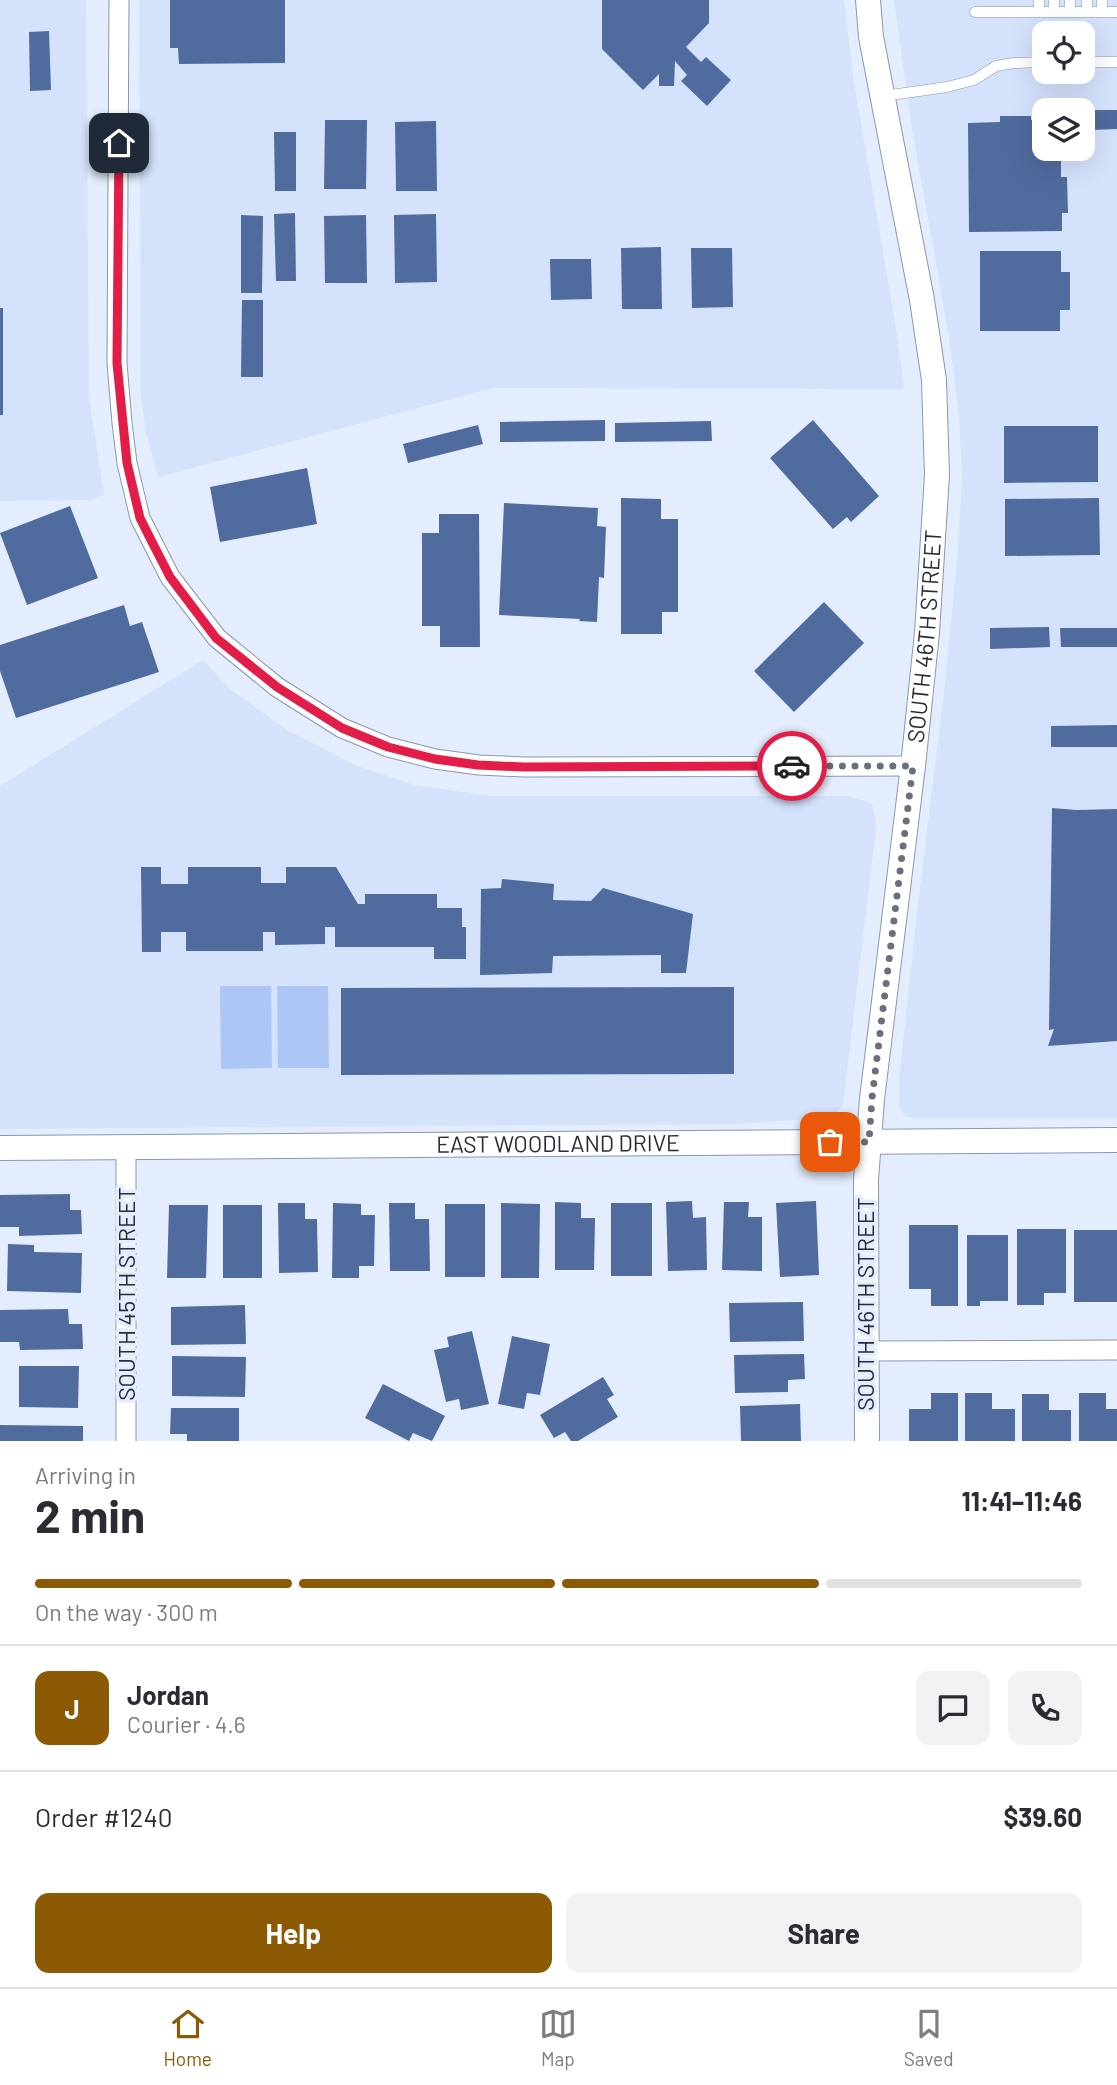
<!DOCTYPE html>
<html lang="en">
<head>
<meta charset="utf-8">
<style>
	:root { --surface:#fff; --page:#f2f2f3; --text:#2b2b33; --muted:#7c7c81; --line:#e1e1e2; --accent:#8c5a04 }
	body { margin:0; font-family:Barlow,sans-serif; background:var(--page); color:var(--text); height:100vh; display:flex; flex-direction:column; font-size:26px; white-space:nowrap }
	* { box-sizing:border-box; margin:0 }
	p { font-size:23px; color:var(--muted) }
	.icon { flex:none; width:38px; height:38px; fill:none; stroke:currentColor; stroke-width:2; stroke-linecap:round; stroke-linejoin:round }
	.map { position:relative; height:1441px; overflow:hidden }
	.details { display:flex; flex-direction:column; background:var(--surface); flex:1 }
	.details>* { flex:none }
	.buttons { position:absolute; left:1032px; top:21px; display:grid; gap:14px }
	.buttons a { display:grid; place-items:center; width:63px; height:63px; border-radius:14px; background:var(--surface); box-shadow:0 7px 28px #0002; font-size:35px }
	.pin { position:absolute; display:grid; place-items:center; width:60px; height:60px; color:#fff; margin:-30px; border-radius:14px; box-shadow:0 4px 10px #0006 }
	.courier { position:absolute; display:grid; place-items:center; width:70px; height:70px; margin:-35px; border:5px solid #e11d48; border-radius:50%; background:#fff; color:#222; box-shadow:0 2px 9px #0007 }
	.head em { font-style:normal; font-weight:700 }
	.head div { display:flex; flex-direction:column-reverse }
	.head { display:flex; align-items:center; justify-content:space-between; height:119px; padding:0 35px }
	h1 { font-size:46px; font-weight:700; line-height:52px }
	.bar { display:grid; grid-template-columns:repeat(4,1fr); gap:10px 7px; align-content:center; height:84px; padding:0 35px }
	.bar i { height:9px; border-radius:5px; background:var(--line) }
	.bar .on { background:var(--accent) }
	.bar p { grid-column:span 4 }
	.line { display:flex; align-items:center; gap:18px; padding:0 35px; border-top:2px solid var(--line) }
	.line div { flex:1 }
	.round { display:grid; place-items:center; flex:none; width:74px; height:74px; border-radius:14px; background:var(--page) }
	.cta { display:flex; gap:14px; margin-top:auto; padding:14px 35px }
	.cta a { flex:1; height:80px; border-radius:14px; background:var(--accent); color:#fff; font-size:28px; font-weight:700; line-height:80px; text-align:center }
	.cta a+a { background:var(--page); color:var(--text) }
	.tab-bar { display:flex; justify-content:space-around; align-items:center; height:98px; border-top:2px solid var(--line); background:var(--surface); font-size:19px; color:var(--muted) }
	.tab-bar a { display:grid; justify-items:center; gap:4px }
	.tab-bar .on { color:var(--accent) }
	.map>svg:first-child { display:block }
	.built { fill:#d4e2fc; fill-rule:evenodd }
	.green { fill:#adc6f5 }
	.building { fill:#506b9e }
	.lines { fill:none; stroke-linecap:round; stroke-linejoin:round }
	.service-casing { stroke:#8a97ae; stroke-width:11 }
	.minor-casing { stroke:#8a97ae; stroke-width:21 }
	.tertiary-casing { stroke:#8a97ae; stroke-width:26 }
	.service { stroke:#fff; stroke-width:10 }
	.minor { stroke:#fff; stroke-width:19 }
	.tertiary { stroke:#fff; stroke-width:24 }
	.done { stroke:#69707c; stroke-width:7; stroke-dasharray:0 12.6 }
	.route { stroke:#e11d48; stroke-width:9 }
	.labels { text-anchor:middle; stroke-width:7; stroke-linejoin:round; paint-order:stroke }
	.street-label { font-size:23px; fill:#272c36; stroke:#e4edfd }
</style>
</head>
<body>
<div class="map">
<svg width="1117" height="1441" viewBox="0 0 1117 1441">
	<rect width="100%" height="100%" fill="#e4edfd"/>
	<!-- built -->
	<path class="built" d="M0,0H86L89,398L104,495L92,500L0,501Z
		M139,0H844L853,76L896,328L904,389L493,388L158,477L146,432L141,396Z
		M894,0H1117V1118H916L905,1116L899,1106V1080L916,921L945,684L958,549L962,475L959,416L949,337L913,135ZM1045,33H1083V72H1045ZM1045,110H1083V149H1045Z
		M203,660L231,690L287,730L355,765L414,785L491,796H848L871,803L874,810L876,828L843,1105L836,1114L827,1118L732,1124L0,1129V786Z"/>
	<!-- green -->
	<path class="green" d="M220,986H271L272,1068L221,1069Z
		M277,986H328L329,1068H278Z"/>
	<!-- building -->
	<path class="building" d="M170,0H285V63L179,64L178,48H170Z
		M602,0H709V23L686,47L701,62L706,57L731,80L707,106L681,81L687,75L675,61L674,86H659V74L643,90L602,49Z
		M49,31L51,90L30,91L29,32Z
		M1092,110H1117V129L1092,130Z
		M1000,116H1031V120H1045V149H1069V153H1061V177H1067L1068,213H1062V231L969,232L968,123L1000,122Z
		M325,120H367L366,189H324Z
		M436,121L437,191H396L395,122Z
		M274,132H296V191H275Z
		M295,213L296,281H276L274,214Z
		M436,214L437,282L395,283L394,215Z
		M241,215L263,216L262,293H241Z
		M366,215L367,283H325L324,216Z
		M661,247L662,309H622L621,248Z
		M691,248H732L733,307L692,308Z
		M980,251H1061V272H1070V310H1060V331H980Z
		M550,259H591L592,299L551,300Z
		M242,300H263V377H241Z
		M0,308H3V415H0Z
		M605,420V441L500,442V422Z
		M813,420L879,496L851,522L847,517L833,529L770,458Z
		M711,421L712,441L615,442V423Z
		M478,425L483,444L408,463L403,444Z
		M1004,426H1098V482L1004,483Z
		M307,468L317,524L220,542L210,487Z
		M621,498L661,499V519H678V612H662V634H621Z
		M1099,498L1100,555L1005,556V499Z
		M504,503L598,508L597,526L606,527L604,578L599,577L597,622L579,621L580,619L499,615Z
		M70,506L98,578L27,605L0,533Z
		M439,514H479L480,647H440V626H422V533H439Z
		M824,602L864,643L794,712L754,671Z
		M124,605L130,626L142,622L159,672L16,718L0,671V645Z
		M1049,627L1050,647L990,649V628Z
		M1060,628H1117V647H1061Z
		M1117,725V747H1051V726Z
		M1052,808L1076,810L1117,809V1041L1048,1046L1054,1029L1049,1030Z
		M141,867H161V884H188V867H261V883H286V867H336L358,904H365V894H437V908H462V927H466V959H434V947H335V927H325V944L275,945V932H263V951H186V932H161V952H142Z
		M502,879L554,884L553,900L591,901L603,888L693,914L686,973H661V955L553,956L552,973L480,975L481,889L501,888Z
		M734,987V1074L341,1075V988Z
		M70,1194V1210H81L82,1234L19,1236V1227H0V1195Z
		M692,1201L693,1218L706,1217L707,1270L668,1271L666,1202Z
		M816,1201L819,1275L780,1277L776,1203Z
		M555,1202L581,1203V1218H595L594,1270H555Z
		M724,1202H749L748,1217H762V1271L722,1270Z
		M278,1203H305V1219H317L318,1272L279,1273Z
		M333,1203L361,1204V1215H375L374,1266H359V1278H332Z
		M389,1203H415V1219H429L430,1271H390Z
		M501,1203L540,1204L539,1278H501Z
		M611,1203H652V1276H611Z
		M445,1204H485V1277H445Z
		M169,1205H208L206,1278H167Z
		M223,1205H262V1278H223Z
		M909,1225H958V1306H931V1289H909Z
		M1017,1229H1066V1293H1044V1305H1017Z
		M1074,1230H1117V1302H1074Z
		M967,1235H1008V1301H980V1306H967Z
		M8,1244L34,1245V1252L82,1253L81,1293L7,1291Z
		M803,1302L804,1341L730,1342L729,1303Z
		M245,1305L246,1344L171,1345V1307Z
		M68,1309L69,1324H82L83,1349L20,1350L19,1342H0V1310Z
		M472,1331L489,1404L461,1410L459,1399L446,1402L434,1350L449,1347L447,1337Z
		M512,1336L550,1344L540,1395L527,1393L524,1409L498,1404Z
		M804,1354L805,1379L788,1380V1392L735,1393L734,1355Z
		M172,1356L246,1357L245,1397L172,1396Z
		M19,1366H79L78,1408L19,1407Z
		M603,1377L614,1395L607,1399L618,1417L578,1441H571L565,1432L554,1438L540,1415Z
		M383,1384L445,1416L432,1441L413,1433L409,1441L365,1418Z
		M931,1393H958V1441H909V1409H931Z
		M965,1393H992V1409H1015V1441H965Z
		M1079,1393H1106V1409H1117V1441H1079Z
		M1022,1394H1049V1410H1071V1441H1022Z
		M800,1404L801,1441H741L740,1406Z
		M171,1408H239V1441H187V1434H170Z
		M0,1425L83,1426V1441H0Z"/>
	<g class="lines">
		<!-- service casing -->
		<g class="service-casing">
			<path id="service" d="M1039,0V12
				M1054,0V12
				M1070,0V12
				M1087,0V12
				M1102,0V12
				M975,12H1117
				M1083,62H1117
				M884,96L947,87L974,80L996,66L1014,63L1045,62"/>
		</g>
		<!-- minor casing -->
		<g class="minor-casing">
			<path id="minor" d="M119,0L117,363L122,423L127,463L140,518L170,577L217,638L277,687L342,728L388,747L435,759L479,765L524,767L913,766
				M126,1147V1441
				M866,1351L1117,1350"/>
		</g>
		<!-- tertiary casing -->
		<g class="tertiary-casing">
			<g id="tertiary">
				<path id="s1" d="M0,1148L1117,1140"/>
				<path id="s2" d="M867,1441L866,1180L872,1099L913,766L927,633L937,475L934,380L922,300L871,37L868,0"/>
			</g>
		</g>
		<!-- service -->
		<use href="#service" class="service"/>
		<!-- minor -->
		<use href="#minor" class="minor"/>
		<!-- tertiary -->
		<use href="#tertiary" class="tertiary"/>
	</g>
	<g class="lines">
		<!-- done -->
		<path class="done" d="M792,766H913L872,1098L869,1142H830"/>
		<!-- route -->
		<path class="route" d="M119,143L117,363L127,463L140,518L150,538L170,577L216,638L277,687L342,728L388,747L435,759L478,765L524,767L792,766"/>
	</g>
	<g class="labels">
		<!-- street labels -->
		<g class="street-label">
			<text dy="8" stroke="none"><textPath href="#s2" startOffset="808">SOUTH 46TH STREET</textPath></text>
			<text dy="8" stroke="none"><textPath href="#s1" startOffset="558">EAST WOODLAND DRIVE</textPath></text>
			<text transform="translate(127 1294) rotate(-90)" y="8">SOUTH 45TH STREET</text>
			<text transform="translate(866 1304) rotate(-90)" y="8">SOUTH 46TH STREET</text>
		</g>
	</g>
</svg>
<div class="buttons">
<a><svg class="icon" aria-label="locate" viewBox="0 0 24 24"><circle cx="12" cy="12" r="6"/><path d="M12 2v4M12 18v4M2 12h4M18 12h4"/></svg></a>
<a><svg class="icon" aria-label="layers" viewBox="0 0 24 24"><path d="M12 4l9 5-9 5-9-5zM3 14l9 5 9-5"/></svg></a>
</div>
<div class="pin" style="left:830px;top:1142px;background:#ea580c"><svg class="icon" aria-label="bag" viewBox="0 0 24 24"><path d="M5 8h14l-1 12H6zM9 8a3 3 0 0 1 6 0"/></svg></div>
<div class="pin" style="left:119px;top:143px;background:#1f2937"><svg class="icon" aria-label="home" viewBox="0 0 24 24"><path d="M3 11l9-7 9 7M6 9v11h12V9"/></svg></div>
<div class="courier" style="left:792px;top:766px"><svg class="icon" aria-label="car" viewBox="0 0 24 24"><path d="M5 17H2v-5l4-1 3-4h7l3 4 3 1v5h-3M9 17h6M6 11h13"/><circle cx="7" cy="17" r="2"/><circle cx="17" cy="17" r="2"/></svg></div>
</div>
<section class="details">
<div class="head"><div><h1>2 min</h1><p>Arriving in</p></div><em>11:41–11:46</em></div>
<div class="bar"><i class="on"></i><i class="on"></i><i class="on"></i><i></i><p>On the way · 300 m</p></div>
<div class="line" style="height:126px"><b class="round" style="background:var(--accent);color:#fff">J</b><div><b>Jordan</b><p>Courier · 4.6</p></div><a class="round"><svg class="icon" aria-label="chat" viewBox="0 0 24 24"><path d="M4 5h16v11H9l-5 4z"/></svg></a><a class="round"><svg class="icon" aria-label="phone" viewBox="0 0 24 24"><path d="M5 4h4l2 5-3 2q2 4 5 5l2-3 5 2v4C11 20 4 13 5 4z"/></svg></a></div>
<div class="line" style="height:91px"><div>Order #1240</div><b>$39.60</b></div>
<div class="cta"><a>Help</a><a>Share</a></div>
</section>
<nav class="tab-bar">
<a class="on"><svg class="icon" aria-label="home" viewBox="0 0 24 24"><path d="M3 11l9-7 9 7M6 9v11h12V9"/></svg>Home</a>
<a><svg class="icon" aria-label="map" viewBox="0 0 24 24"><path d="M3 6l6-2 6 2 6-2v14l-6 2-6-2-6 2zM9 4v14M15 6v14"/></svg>Map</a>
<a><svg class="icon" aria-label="saved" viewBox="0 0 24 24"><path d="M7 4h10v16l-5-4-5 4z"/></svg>Saved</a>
</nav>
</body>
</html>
